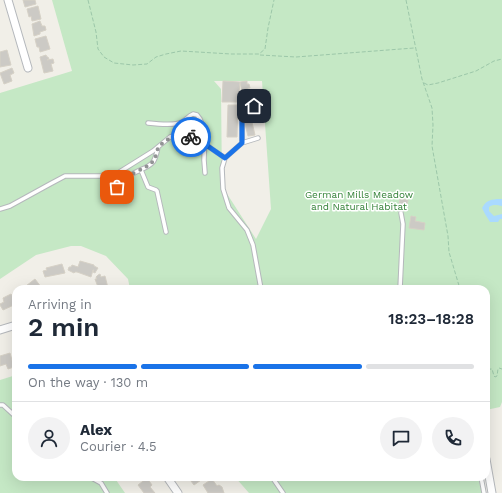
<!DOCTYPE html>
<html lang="en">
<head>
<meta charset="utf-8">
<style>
	:root { --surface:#fff; --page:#f2f2f3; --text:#1f2937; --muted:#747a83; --line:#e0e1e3; --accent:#1a73e8 }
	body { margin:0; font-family:"Work Sans",sans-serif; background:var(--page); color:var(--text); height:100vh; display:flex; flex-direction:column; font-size:15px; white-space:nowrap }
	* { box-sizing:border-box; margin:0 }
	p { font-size:13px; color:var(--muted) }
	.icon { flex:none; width:22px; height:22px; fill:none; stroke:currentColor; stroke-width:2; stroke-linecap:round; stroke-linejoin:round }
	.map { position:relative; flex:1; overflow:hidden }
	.sheet { position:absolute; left:12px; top:285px; width:478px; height:196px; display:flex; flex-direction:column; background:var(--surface); border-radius:12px; box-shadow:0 4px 16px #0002 }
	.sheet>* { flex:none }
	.pin { position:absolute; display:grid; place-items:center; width:34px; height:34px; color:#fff; margin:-17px; border-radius:8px; box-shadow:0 2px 6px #0006 }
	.courier { position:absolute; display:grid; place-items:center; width:40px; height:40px; margin:-20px; border:3px solid #1a73e8; border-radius:50%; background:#fff; color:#222; box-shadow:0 1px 5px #0007 }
	.summary em { font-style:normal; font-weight:600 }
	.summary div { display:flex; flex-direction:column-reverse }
	.summary { display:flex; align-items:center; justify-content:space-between; height:68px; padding:0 16px }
	h1 { font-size:26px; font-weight:600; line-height:30px }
	.bar { display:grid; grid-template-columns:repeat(4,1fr); gap:6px 4px; align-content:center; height:48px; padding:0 16px }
	.bar i { height:5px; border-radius:3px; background:var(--line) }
	.bar .on { background:var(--accent) }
	.bar p { grid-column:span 4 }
	.line { display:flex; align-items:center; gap:10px; padding:0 16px; border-top:1px solid var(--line) }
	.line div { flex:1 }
	.round { display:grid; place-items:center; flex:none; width:42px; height:42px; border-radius:21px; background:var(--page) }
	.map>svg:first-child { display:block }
	.green { fill:#c5e8c5; fill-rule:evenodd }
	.water { fill:#aadaff }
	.building { fill:#cccac5; stroke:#d6d1c6 }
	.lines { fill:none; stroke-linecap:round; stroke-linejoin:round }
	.service-casing { stroke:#b5b8bc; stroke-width:5.5 }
	.minor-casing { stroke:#b5b8bc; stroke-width:9 }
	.path { stroke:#9cc7a9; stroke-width:1; stroke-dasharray:4 2; stroke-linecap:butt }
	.service { stroke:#fff; stroke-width:3.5 }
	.minor { stroke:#fff; stroke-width:7 }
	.done { stroke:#929495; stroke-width:4; stroke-dasharray:0 7.2 }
	.route { stroke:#1a73e8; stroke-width:5 }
	.labels { text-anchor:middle; stroke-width:3; stroke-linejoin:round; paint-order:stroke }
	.park-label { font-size:10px; fill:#348238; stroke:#fff }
</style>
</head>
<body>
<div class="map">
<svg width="502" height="493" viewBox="0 0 502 493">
	<rect width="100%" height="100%" fill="#f1efe8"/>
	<!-- green -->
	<path class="green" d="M52,0H502V402L500,407L486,410V289H130L128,279L106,256L81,246H71L36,255L0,279V93L72,71ZM214,81H262L271,209L256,239L222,186L221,89Z
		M16,375V477H114L125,493H0V380Z
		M235,477H480L483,493H249Z"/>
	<!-- water -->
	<path class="water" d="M497,199H502V206C497,205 493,204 489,207V211L494,216L502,214V219H500L498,222H490L485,214L482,208C486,201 489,200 497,199Z"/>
	<!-- building -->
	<path class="building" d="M23,0H35L36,4L25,7Z
		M38,6L41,19L32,21L31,16L29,17L27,9Z
		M40,21L42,26H45L46,30L40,32V34L34,36L32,24Z
		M46,36L50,49L40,52L39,47H37L35,39Z
		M7,50L11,65L0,67V52Z
		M46,55L47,57H48L49,59L47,60L53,59L54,63L51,64L53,71L44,73L40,57Z
		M12,68L14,73L10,75L12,81L4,84L0,73Z
		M223,81L240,82L239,92H241L240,95H239V102H222Z
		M247,81V84H249L250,88H248V91L242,92L240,82Z
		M228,105H238L237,137H227Z
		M251,118L255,135L248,136L244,120Z
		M400,199L408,200L407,206L399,204Z
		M411,216L416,217L415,221L425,223L424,230L409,228Z
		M80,261L94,265V266L98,268L96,271L95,273L93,272L94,270H93L91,277L77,272H75L74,273L68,270L69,267H71L72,265L78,267Z
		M62,264L65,273L45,277L43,271L47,270L46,268Z
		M100,274L101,277L105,276L108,288V289H101L100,286L98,287L95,279H97L96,277L98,275Z
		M35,279L41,287L39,289H22Z
		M11,294L14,298L16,296V304L3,310L0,305V304L4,302L3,298Z
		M10,353L14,367L8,369L6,364L0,366V356Z
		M188,477H204V478L194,485Z
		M147,478L152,485L150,487L155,493H144L138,485Z
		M212,479L217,486L219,485L222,487L224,493H208L203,485Z"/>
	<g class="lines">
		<!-- service casing -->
		<g class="service-casing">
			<path id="service" d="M148,123C157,124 175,126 182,122C186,120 188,116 193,114L197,115L200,119L205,131L204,160L205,173
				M242,143L258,138
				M225,158L242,143V112L245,107L254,106
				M141,170L148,187L156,190L157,191L166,232
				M114,197C116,185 126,177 136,172C142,169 149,167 153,162C156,158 157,152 158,147
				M0,209L10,206L50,184L65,176H113L153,151L170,137L177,135H187L199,140L225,158L222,168L223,189L229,208L247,230L253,245L261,289
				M400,289L403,224L401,213
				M0,405H3L16,417
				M90,477L101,483L107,493
				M272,477L283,493
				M481,477L484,493"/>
		</g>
		<!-- minor casing -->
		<g class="minor-casing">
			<path id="minor" d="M8,0L28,68
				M0,330L16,325
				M486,459L492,493
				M167,477L178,493"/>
		</g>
		<!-- path -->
		<path class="path" d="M88,0L96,32L98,49L104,57L114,63L133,65L147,64L156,57L166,54L181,51L231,54H259L265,49L268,28L274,0
			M406,0L422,79L432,108L433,125L432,146L448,236L449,252L460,289
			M260,55L296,57L414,48
			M424,83L428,85L438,83L476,71L494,61L502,59
			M486,376L488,375L490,369H492L494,376L495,377L497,376L498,369L499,368L502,369"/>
		<!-- service -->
		<use href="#service" class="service"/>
		<!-- minor -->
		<use href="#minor" class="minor"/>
	</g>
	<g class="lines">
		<!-- done -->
		<path class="done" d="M117,187C122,182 127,177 134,173C148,165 155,166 158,147C168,139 178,130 191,137"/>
		<!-- route -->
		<path class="route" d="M191,137L199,140L225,158L242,143V112L245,107L254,106"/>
	</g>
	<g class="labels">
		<!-- park labels -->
		<g class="park-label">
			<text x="359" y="198">German Mills Meadow<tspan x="359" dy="12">and Natural Habitat</tspan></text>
		</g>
	</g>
</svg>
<div class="pin" style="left:117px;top:187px;background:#ea580c"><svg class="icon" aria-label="bag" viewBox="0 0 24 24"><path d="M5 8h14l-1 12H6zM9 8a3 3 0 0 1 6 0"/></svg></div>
<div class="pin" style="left:254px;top:106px;background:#1f2937"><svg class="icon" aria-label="home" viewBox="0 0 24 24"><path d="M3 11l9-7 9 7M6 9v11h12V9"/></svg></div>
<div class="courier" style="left:191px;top:137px"><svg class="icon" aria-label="bike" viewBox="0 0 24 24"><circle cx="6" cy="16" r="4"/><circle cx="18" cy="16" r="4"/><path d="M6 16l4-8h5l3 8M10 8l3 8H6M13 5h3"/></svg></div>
<section class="sheet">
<div class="summary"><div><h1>2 min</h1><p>Arriving in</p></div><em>18:23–18:28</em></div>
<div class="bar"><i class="on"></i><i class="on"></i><i class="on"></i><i></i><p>On the way · 130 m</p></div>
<div class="line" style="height:72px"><a class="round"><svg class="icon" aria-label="person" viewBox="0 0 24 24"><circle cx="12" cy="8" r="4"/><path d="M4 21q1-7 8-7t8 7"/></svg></a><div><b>Alex</b><p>Courier · 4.5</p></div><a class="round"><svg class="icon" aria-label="chat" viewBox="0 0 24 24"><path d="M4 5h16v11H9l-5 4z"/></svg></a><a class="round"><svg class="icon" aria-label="phone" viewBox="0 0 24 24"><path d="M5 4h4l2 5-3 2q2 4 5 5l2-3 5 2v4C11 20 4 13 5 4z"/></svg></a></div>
</section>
</div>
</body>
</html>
